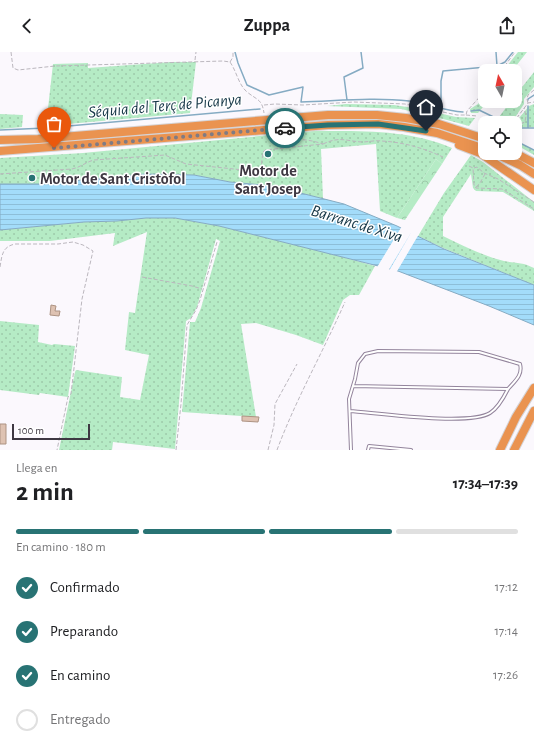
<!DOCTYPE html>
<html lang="es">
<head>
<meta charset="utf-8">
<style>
	:root { --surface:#fff; --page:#f2f2f2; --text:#202124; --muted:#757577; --line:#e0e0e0; --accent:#287374 }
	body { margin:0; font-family:"Alegreya Sans",sans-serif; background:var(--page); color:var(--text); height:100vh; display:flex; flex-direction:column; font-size:15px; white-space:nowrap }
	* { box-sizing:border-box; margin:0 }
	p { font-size:13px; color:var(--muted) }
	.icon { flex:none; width:22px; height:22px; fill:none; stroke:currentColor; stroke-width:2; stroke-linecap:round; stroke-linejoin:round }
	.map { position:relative; height:398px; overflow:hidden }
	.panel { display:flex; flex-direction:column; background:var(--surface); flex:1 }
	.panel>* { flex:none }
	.needle { width:26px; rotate:351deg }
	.controls { position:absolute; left:478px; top:12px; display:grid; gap:8px }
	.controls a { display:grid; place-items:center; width:44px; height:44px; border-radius:8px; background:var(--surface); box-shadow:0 4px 16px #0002; font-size:20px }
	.scale { position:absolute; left:12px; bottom:10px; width:78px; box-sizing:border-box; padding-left:4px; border:2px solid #3e3842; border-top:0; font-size:11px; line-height:14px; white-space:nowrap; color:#3e3842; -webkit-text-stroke:3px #fff; paint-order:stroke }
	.pin { position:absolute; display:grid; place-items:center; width:34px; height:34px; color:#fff; margin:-41px -17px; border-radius:50% 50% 50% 0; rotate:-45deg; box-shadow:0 0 4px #0007 }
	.pin .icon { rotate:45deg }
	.courier { position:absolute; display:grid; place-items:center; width:40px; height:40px; margin:-20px; border:3px solid #287374; border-radius:50%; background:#fff; color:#222; box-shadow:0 1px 5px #0007 }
	.overview em { font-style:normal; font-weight:600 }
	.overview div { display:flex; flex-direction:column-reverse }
	.overview { display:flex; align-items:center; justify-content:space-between; height:68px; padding:0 16px }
	h1 { font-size:26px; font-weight:600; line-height:30px }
	.bar { display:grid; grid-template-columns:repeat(4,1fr); gap:6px 4px; align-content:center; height:48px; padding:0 16px }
	.bar i { height:5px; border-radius:3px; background:var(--line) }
	.bar .selected { background:var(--accent) }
	.bar p { grid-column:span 4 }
	ol { padding:0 16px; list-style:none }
	li { display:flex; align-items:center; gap:12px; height:44px }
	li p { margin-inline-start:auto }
	li .icon { padding:4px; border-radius:50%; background:var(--accent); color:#fff; stroke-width:4 }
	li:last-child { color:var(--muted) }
	li i { width:22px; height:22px; border:2px solid var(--line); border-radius:50% }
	header { display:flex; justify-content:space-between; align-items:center; height:52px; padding:0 16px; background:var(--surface); font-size:18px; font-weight:600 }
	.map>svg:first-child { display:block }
	.grass { fill:url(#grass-dots) }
	.forest { fill:url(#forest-crowns) }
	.water { fill:url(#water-rules); stroke:#85abc3 }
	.pier { fill:#fbf8fd }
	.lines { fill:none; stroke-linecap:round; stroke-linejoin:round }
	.stream { stroke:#85abc3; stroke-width:1.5 }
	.building { fill:#dec2b2; stroke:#ad9383 }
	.lane-casing { stroke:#93849c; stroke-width:4 }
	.highway-casing { stroke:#d5d3d5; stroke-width:10 }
	.path { stroke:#bbb7be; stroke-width:1; stroke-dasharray:4 2; stroke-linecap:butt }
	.lane { stroke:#fff; stroke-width:2 }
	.highway { stroke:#ea9350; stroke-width:8 }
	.done { stroke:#807b83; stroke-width:4; stroke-dasharray:0 7.2 }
	.route { stroke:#287374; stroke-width:5 }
	.poi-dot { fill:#287374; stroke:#fff; stroke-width:1.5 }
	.labels { text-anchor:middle; stroke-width:3; stroke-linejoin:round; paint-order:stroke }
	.poi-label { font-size:16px; font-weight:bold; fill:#3e3842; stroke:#fff }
	.water-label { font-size:17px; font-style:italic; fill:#163747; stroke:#fff }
</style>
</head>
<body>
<header><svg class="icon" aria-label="back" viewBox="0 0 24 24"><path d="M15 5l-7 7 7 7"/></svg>Zuppa<svg class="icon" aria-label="share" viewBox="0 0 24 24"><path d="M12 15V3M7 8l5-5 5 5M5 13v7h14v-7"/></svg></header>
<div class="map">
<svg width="534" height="398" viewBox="0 0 534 398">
	<defs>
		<pattern id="grass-dots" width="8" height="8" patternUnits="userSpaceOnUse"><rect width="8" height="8" fill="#b5ebc5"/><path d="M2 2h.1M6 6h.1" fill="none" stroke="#9dcaaa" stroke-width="1.8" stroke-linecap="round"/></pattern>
		<pattern id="forest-crowns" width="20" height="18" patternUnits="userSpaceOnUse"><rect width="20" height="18" fill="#b5ebc5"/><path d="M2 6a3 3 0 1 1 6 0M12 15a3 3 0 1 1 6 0" fill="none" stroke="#9dcaaa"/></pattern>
		<pattern id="water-rules" width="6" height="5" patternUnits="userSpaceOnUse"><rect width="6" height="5" fill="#a3dcfa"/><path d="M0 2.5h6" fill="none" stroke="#8dbed8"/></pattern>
	</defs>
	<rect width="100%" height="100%" fill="#fbf8fd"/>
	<!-- grass -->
	<path class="grass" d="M518,0H527L512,19H503Z
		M172,10H196L190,61L46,74L53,12L88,11V16Z
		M534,20V35L524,47V52L512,70L501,71L496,69L511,49H515V44Z
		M485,42V49H488L478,61H471L470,57L478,52Z
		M346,52L394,53L420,57L456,65L475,66L469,74L447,68L401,57L327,54Z
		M534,52V75L516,76V89L534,98V103L515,92V71L529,54Z
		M0,62L23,63L22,75L0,77Z
		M312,79C358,79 409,77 452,96L442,112L436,107L397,166L380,159L376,92L321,97L323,147L273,134L230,130L194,123L145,122L39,132H0V106L83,101Z
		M471,103L483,110L534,150V159L503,140L476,139L473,136L471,122L443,165V184C462,193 483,204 504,209C515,211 523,210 534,216V233L443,196L418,184L444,141Z
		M146,166H175L219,174L320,199L375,214L359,243H350L343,248L323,293L296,283L256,271L241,272L256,365L182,360L190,270H195L201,256L220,189L216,187L197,255L191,266L186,269L175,397L113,390L112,398H59L75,320L76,318L122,325L120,345L140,348L149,303L125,298L129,260L135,261L147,180L113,194L115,181L50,189H0V178L84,170L117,169Z
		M0,269L39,273L38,290L52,293L54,292L75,294L68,345L40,341L39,343L0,338Z"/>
	<!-- forest -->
	<path class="forest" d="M436,107L442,112L405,168L397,166Z"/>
	<!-- water -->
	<path class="water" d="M145,122L194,123L230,130L273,134L344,152L397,174L444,197L534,233V273L489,254L398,219L219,174L175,166H146L117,169L84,170L0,178V132H39Z"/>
	<!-- pier -->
	<path class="pier" d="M402,174L412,179L388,219L376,217Z
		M412,179L419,182L396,221L389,219Z"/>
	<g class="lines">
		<!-- stream -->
		<path class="stream" d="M235,0L238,11L247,33L269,43L303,35L301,50C337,49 373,45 409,49C427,51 444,59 463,60
			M496,0L497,14
			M347,48L344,25L363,16L361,0
			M528,48V47L534,43
			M528,54V76
			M441,56V29L443,19L497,14L505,10L513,0
			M471,59L479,58L506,71
			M534,76H516V89L534,98
			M0,78L46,76L260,57"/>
	</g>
	<!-- building -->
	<path class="building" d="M51,253L56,254L55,259H60L59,264L50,263Z
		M242,364L259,365L258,370L242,369Z
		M0,372H6V392H0Z"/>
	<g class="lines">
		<!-- lane casing -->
		<g class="lane-casing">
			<path id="lane" d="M350,359C377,361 469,374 490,361C498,356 504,345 508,337
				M351,398L349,347L355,327L358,311L365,302L378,299L479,300L520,312C523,323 515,329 508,337L353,334
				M368,398L369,394L411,398"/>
		</g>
		<!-- highway casing -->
		<g class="highway-casing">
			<path id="highway" d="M0,88L38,87L328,63H377L406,66L439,72L485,87
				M459,93L480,101L534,138
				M0,99L328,73L378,72L404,75L437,81L485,97
				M494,101L520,113L534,122
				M515,101L534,111
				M500,398L516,365L534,336
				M514,398L534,359"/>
		</g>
		<!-- path -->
		<path class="path" d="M11,0L13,16L18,18L55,14L223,9L230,10C237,20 238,32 247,40C257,48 262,47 264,61
			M195,8L196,0
			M230,10L233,5V0
			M501,19L515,0
			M528,51L527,47L528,43L534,38
			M264,53L275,52L303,53L354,50L405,52L457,63H466L467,59L485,39
			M466,63L477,64
			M513,71L528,51L534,50
			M515,72L518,73L525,70L526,64L524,56
			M323,92C340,84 345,89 362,90C369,90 375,88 381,89C403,90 423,96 443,105
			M469,114L473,116L474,133L476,136L502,137L534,157
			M474,116L477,115L484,121L498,127L534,150
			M0,122L72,117C81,115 86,110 94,108L165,103L186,112L253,119L258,118L261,116L263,100L265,98L323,92C306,86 291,87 273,88L270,87L268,85
			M476,135L480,131L485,122
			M0,215C2,203 2,195 15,192H58L73,190L83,193L93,199L82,247L71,342L68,345L57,398
			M142,225L192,234L202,237
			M176,398L181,352L187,273L196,258L200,248L217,190
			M268,398L274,373L275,352L297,312
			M277,398C296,347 323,300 345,250"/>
		<!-- lane -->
		<use href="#lane" class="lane"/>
		<!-- highway -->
		<use href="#highway" class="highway"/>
	</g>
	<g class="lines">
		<!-- done -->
		<path class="done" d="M54,96L285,76"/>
		<!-- route -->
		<path class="route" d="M285,76L328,73L378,72L426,79"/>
	</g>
	<!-- markers -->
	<g class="poi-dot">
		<circle cx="268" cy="102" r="4"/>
		<circle cx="32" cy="126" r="4"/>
	</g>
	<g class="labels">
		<!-- poi labels -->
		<g class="poi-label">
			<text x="268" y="124">Motor de<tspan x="268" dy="18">Sant Josep</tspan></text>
			<text x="40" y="132" text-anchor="start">Motor de Sant Cristòfol</text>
		</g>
		<!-- water labels -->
		<g class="water-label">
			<text transform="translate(165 53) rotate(-5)" y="6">Séquia del Terç de Picanya</text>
			<text transform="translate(357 171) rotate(17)" y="6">Barranc de Xiva</text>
		</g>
	</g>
</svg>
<div class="controls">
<a><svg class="needle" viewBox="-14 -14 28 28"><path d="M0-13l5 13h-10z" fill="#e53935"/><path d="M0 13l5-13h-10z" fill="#757577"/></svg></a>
<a><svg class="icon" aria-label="locate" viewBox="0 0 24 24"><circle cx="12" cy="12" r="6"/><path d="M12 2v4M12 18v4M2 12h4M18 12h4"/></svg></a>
</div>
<div class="scale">100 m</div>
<div class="pin" style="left:54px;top:96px;background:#ea580c"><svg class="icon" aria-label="bag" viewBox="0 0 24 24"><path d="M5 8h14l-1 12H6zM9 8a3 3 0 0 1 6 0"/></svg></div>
<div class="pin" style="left:426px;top:79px;background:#1f2937"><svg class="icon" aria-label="home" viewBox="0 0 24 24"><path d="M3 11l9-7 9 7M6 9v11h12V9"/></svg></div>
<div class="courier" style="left:285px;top:76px"><svg class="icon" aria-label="car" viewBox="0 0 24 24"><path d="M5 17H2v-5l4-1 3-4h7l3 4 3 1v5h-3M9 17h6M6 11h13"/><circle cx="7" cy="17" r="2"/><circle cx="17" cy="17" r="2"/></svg></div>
</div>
<section class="panel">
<div class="overview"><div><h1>2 min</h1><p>Llega en</p></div><em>17:34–17:39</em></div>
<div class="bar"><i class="selected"></i><i class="selected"></i><i class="selected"></i><i></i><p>En camino · 180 m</p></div>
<ol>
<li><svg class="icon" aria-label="check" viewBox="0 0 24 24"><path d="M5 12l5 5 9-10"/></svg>Confirmado<p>17:12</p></li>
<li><svg class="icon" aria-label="check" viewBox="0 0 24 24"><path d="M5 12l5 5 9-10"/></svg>Preparando<p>17:14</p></li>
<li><svg class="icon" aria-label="check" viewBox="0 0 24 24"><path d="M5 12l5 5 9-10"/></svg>En camino<p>17:26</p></li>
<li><i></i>Entregado</li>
</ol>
</section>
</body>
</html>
